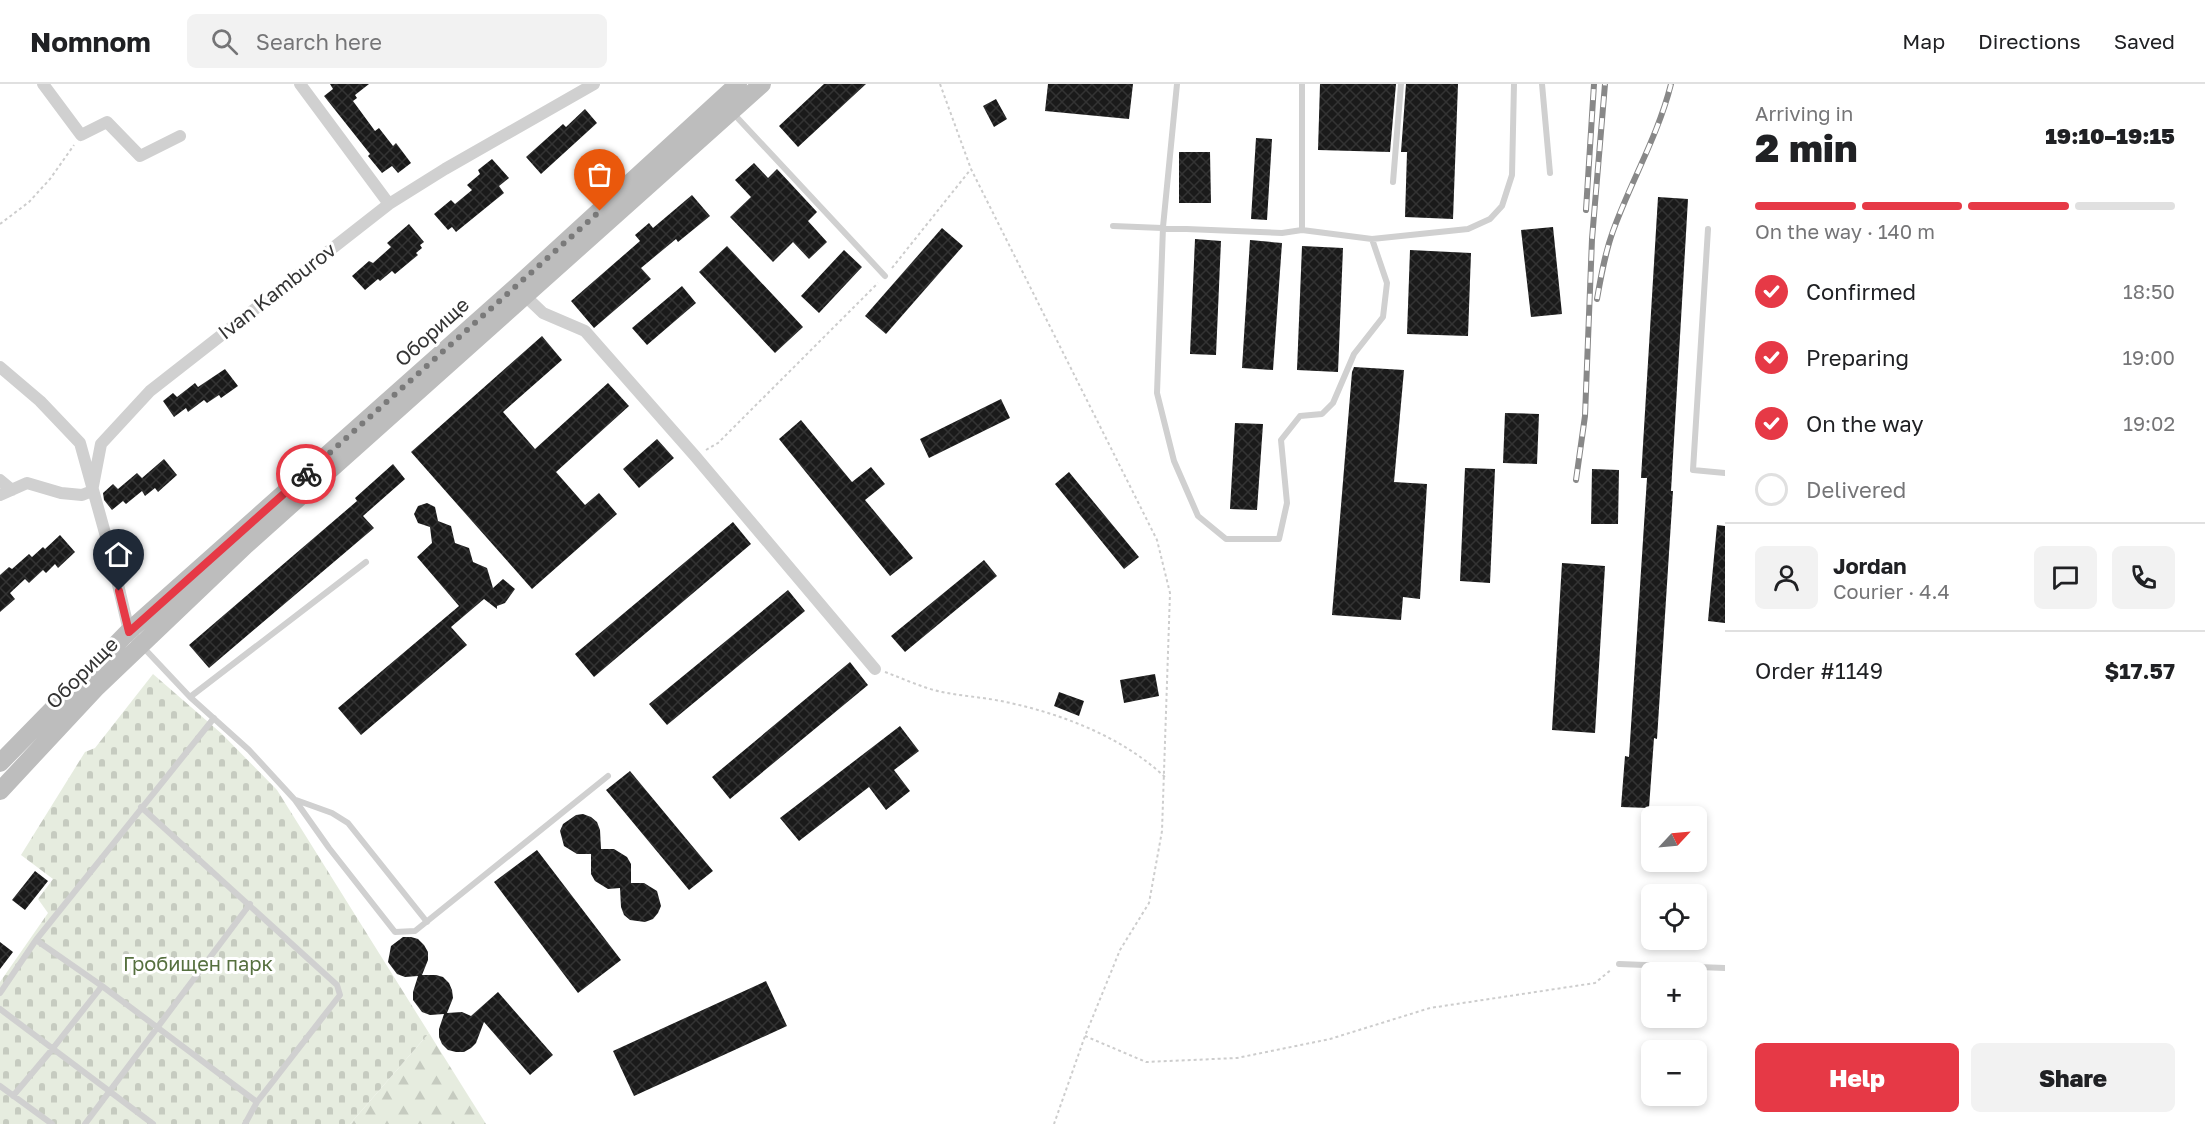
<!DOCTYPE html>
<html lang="en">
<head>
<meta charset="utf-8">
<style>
	:root { --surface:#fff; --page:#f2f2f2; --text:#202124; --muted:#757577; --line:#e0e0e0; --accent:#e63946 }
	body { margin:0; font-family:"Golos Text",sans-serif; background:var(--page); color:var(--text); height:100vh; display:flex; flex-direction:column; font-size:22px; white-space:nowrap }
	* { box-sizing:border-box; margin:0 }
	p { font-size:20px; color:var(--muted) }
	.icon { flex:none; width:33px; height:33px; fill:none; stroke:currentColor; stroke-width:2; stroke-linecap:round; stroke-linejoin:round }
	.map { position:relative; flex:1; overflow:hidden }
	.sheet { display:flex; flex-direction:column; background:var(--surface); width:480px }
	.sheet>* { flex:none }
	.needle { width:39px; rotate:64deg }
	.fabs { position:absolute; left:1641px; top:722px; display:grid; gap:12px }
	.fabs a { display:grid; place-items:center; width:66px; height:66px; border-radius:9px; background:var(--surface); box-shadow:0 3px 9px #0003; font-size:30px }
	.pin { position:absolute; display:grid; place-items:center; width:51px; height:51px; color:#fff; margin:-62px -26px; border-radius:50% 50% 50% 0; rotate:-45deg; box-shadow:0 0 6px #0007 }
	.pin .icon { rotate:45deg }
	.courier { position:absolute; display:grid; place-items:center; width:60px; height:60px; margin:-30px; border:4px solid #e63946; border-radius:50%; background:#fff; color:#222; box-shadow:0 2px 8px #0007 }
	.headline em { font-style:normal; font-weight:800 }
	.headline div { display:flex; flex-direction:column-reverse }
	.headline { display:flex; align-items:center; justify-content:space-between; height:102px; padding:0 30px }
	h1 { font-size:39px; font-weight:800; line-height:45px }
	.bar { display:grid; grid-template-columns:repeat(4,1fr); gap:9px 6px; align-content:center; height:72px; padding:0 30px }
	.bar i { height:8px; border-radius:4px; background:var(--line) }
	.bar .current { background:var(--accent) }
	.bar p { grid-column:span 4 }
	.line { display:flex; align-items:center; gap:15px; padding:0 30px; border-top:2px solid var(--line) }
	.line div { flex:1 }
	.round { display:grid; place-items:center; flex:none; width:63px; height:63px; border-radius:9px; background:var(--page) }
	ol { padding:0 30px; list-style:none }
	li { display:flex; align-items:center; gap:18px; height:66px }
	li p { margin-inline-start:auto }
	li .icon { padding:6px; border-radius:50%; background:var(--accent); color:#fff; stroke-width:4 }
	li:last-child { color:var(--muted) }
	li i { width:33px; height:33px; border:3px solid var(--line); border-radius:50% }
	.action { display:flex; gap:12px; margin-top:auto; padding:12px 30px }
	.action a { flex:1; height:69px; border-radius:9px; background:var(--accent); color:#fff; font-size:24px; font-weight:800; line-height:69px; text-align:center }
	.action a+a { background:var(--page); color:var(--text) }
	header { display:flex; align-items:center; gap:36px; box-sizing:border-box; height:84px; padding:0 30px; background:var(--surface); border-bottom:2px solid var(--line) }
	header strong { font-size:28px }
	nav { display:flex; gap:33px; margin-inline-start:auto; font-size:21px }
	.search { width:420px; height:54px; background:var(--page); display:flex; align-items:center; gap:15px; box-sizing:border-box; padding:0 21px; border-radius:9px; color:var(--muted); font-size:22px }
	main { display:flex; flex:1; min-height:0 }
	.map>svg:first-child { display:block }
	.forest { fill:url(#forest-firs) }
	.cemetery { fill:url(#cemetery-stones) }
	.building { fill:url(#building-cross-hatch) }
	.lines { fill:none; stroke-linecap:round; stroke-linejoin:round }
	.path { stroke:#cdcdcd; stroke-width:2; stroke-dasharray:3 3; stroke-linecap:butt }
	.lane { stroke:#d0d0d0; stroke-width:6 }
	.street { stroke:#d0d0d0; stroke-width:12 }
	.secondary { stroke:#bdbdbd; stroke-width:18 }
	.rail-casing { stroke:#888; stroke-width:6 }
	.rail { stroke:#fff; stroke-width:4; stroke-dasharray:11; stroke-linecap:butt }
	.done { stroke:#7a7a7a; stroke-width:6; stroke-dasharray:0 10.8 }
	.route { stroke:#e63946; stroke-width:8 }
	.labels { text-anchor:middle; stroke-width:6; stroke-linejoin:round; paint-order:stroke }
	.street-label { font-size:20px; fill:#333; stroke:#fff }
	.park-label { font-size:20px; fill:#56703f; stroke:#fff }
</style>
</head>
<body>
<header>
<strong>Nomnom</strong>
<div class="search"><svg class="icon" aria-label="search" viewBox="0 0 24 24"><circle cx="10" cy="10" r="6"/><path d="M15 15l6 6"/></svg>Search here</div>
<nav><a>Map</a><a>Directions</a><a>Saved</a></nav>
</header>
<main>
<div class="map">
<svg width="1725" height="1040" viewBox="0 0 1725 1040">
	<defs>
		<pattern id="forest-firs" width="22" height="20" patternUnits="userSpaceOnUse" patternTransform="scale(1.5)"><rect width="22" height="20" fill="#e6ecdf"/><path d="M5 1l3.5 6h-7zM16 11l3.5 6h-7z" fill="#c6cbc0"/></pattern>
		<pattern id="cemetery-stones" width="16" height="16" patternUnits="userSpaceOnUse" patternTransform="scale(1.5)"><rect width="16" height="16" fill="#e6ecdf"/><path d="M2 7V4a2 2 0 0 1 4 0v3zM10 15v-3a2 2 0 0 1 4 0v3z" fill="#c6cbc0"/></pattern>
		<pattern id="building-cross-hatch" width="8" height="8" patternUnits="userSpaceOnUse" patternTransform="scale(1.5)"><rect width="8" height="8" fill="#1a1a1a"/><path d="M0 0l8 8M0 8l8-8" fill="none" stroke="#333"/></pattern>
	</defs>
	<rect width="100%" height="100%" fill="#fff"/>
	<!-- forest -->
	<path class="forest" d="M429,949L486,1040H350Z"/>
	<!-- cemetery -->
	<path class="cemetery" d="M153,590L222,650L277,706L429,949L350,1040H0V898L48,829L38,815L53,795L21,771L85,668L95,664Z"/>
	<!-- building -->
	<path class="building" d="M330,0H369L355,11L357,14L353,17L375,47L379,44L393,62L396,59L411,79L398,89L392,82L382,89L368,72L370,70L324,12L333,5Z
		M824,0H866L798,63L779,42Z
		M1048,0H1133L1129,35L1045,27Z
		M1320,0H1396L1390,68L1318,66Z
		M1406,0H1458L1453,135L1405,133L1407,68H1401Z
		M996,15L1007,35L994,43L983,22Z
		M585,25L597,39L541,90L526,73L563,40L566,43Z
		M1256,54L1272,55L1267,136L1251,135Z
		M1179,68H1210L1211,119H1179Z
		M492,75L509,94L499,102L504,109L456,148L452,143L448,146L434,130L451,116L455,120L472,106L467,101L480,90L478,86Z
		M754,79L768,94L777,85L817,128L808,137L827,158L809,175L793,158L773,178L730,133L751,113L735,96Z
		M692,111L710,132L678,158L676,155L641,184L651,195L594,244L571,217L640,157L635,151L649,139L653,144Z
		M1658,113L1688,115L1671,407H1673L1657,655L1654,654L1649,724L1621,723L1625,672L1629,673L1647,394H1641Z
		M409,140L424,158L420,161L422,164L416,169L418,171L395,190L392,187L380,197L378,195L365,206L352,192L369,177L373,179L391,163L387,159Z
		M1553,143L1562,230L1531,233L1521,146Z
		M942,144L963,162L886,250L865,232Z
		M1195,155L1221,157L1216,271L1190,270Z
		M1250,156L1282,159L1273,286L1242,284Z
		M727,162L803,243L775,269L699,188Z
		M1302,162L1343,164L1338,288L1297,286Z
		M844,166L862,183L819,229L801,212Z
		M1410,166L1471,169L1468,252L1407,250Z
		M682,202L696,219L647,261L632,244Z
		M542,252L562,276L503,328L535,365L608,299L629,322L556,388L585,421L599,409L617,430L532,505L411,368Z
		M1354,283L1404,286L1394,398L1427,400L1420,515L1403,513L1401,536L1332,531L1352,288Z
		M225,285L238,302L221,314L219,311L207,319L204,316L188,328L186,324L174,333L163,317L173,309L177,313L195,299L198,303Z
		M1001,315L1010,334L929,374L920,355Z
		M1505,329L1539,330L1537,380L1503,379Z
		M801,336L852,398L871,383L885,400L865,416L913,474L890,492L779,355Z
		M1235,339L1263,340L1257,426L1230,425Z
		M657,355L674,374L639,404L623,385Z
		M164,375L177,391L158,408L155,404L145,412L142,407L126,420L123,417L112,426L104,416L103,409L113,400L118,405L137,389L142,394Z
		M393,380L405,395L363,432L374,444L209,584L189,561L357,417L355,414Z
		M1465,384L1495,385L1490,499L1460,497Z
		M1592,385L1619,386L1618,440H1591Z
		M1069,388L1139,473L1124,485L1055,400Z
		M427,419L435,423L438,437L451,442L455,459L469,464L473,478L487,484L493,504L503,495L515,505L505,519L497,522V525L484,515L451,543L467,561L361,651L338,624L459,522L417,473L432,459L430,443L418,439L414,430L418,422Z
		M733,438L751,460L594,593L575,570Z
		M1717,441L1725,442V539L1708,537Z
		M60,451L75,468L58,484L55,480L46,489L43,486L29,499L25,495L10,509L15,515L0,528V491L9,483L12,485L29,470L32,473L43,463L45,465Z
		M984,476L997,492L905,568L891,552Z
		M1562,479L1605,482L1595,649L1552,646Z
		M788,506L805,527L667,641L649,620Z
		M850,578L868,601L730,715L712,693Z
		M1155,590L1159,612L1124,619L1120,596Z
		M1059,608L1084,617L1079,632L1054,622Z
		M900,642L919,667L894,686L910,707L886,726L869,703L799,757L780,734Z
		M630,687L713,787L689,806L606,706Z
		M583,730L591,733L597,738L600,746L601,765H614L627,773L631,780V799H644L657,807L661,822L658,829L653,835L645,838L630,836L624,831L621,823L620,804L608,805L595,797L591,790V770H577L564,762L560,747L563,740L576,731Z
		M537,766L621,876L578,909L494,798Z
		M35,787L48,797L25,826L12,816Z
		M403,853H411L418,855L424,861L428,868V876L422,891H436L443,893L449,899L452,906L453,914L447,929L462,928L471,932L498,908L553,971L530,991L484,938L476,959L471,964L464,968H456L448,966L442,960L439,953V945L444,930L430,931L422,928L413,916V908L418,892L405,893L397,890L388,878L391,862Z
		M0,858L13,868L0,885Z
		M766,897L787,942L634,1012L613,967Z"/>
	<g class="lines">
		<!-- path -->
		<path class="path" d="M940,0L971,85L1157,456L1170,509L1162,747L1149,819L1120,866L1085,952L1054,1040
			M0,140L29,118L50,95L74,61
			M892,184L971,85
			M706,366L718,359L878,199
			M885,588C904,595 923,604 942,608C961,612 981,613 1001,617C1060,629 1121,652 1165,693
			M1085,952L1146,978L1237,974L1330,955L1430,924L1595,899L1612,885"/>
		<!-- lane -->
		<path class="lane" d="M1177,0L1163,143L1157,309L1174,377L1198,432L1226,455H1279L1287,419L1281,356L1300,332L1322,330L1333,319L1354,270L1383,233L1387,199L1372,155
			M1302,0V146
			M1542,0L1550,89
			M732,28L885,192
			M1393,98L1401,0
			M1113,142L1282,149L1302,146L1372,155L1468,145L1490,135L1502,122L1512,91L1514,0
			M1708,145L1693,386L1725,389
			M142,562L190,613L249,666L295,716L329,764L395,848L415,847L608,692
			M190,613L366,478
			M296,716L332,729L348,739L427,838
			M141,723L337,901L340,911L257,1018L245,1040
			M36,856L102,902L257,1018
			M1619,880L1725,884
			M0,909L36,856L214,634
			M0,925L153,1040
			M0,1002L52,1040
			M13,1012L50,968L102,902
			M85,1040L250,820"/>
		<!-- street -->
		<path class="street" d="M43,0L81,51L107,38L140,72L180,52
			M300,0L389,120
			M521,208L543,229L585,247L695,372L875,585
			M0,283L40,317L80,359L110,467L129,547L133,552
			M0,396L12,406
			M0,411L27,399L61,409L82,411L92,407L101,360L150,307L389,120L445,85L594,0"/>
		<!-- secondary -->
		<path class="secondary" d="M0,679L129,547L516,203L738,0
			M0,707L95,605L246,461L762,0"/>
		<!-- rail casing -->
		<g class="rail-casing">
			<path id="rail" d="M1586,126L1594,0
				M1597,215C1601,192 1605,169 1613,147C1631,97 1658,52 1671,0
				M1576,396L1585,332L1592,155L1605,0"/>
		</g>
		<!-- rail -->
		<use href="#rail" class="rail"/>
	</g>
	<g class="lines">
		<!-- done -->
		<path class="done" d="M306,390L600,127"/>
		<!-- route -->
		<path class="route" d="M119,507L129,548L306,390"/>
	</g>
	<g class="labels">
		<!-- street labels -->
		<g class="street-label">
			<text transform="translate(277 207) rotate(-38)" y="7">Ivan Kamburov</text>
			<text transform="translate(432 248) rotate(-42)" y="7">Оборище</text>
			<text transform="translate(82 589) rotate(-45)" y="7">Оборище</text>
		</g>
		<!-- park labels -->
		<g class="park-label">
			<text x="198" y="887">Гробищен парк</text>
		</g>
	</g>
</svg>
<div class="fabs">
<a><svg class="needle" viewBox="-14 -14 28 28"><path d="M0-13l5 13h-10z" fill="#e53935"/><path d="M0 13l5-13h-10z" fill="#757577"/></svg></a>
<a><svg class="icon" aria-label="locate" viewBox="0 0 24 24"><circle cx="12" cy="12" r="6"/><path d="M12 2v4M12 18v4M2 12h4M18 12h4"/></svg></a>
<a>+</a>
<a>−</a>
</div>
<div class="pin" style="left:600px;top:127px;background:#ea580c"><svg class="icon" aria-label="bag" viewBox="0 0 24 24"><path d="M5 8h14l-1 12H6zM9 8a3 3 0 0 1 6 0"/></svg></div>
<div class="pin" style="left:119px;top:507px;background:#1f2937"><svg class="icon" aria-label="home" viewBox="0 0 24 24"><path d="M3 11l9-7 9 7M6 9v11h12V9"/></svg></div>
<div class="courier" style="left:306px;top:390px"><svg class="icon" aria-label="bike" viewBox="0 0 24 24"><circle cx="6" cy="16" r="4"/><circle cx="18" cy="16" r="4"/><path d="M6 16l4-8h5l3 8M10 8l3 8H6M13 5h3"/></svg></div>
</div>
<section class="sheet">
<div class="headline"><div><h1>2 min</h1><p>Arriving in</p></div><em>19:10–19:15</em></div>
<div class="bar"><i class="current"></i><i class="current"></i><i class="current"></i><i></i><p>On the way · 140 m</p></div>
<ol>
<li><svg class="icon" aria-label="check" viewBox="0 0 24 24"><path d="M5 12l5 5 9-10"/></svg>Confirmed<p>18:50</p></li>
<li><svg class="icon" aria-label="check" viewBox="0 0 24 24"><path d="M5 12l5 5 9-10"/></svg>Preparing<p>19:00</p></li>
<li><svg class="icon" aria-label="check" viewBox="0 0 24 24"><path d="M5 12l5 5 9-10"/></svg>On the way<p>19:02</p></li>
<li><i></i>Delivered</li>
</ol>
<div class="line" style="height:108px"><a class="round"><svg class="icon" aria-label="person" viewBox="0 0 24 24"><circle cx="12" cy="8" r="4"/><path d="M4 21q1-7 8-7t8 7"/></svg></a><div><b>Jordan</b><p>Courier · 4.4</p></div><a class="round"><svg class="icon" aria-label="chat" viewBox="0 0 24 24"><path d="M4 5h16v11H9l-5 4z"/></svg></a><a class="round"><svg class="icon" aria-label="phone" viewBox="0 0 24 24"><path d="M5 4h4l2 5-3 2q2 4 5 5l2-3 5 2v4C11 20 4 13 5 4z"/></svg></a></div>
<div class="line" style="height:78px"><div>Order #1149</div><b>$17.57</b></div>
<div class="action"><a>Help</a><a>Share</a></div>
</section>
</main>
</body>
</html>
